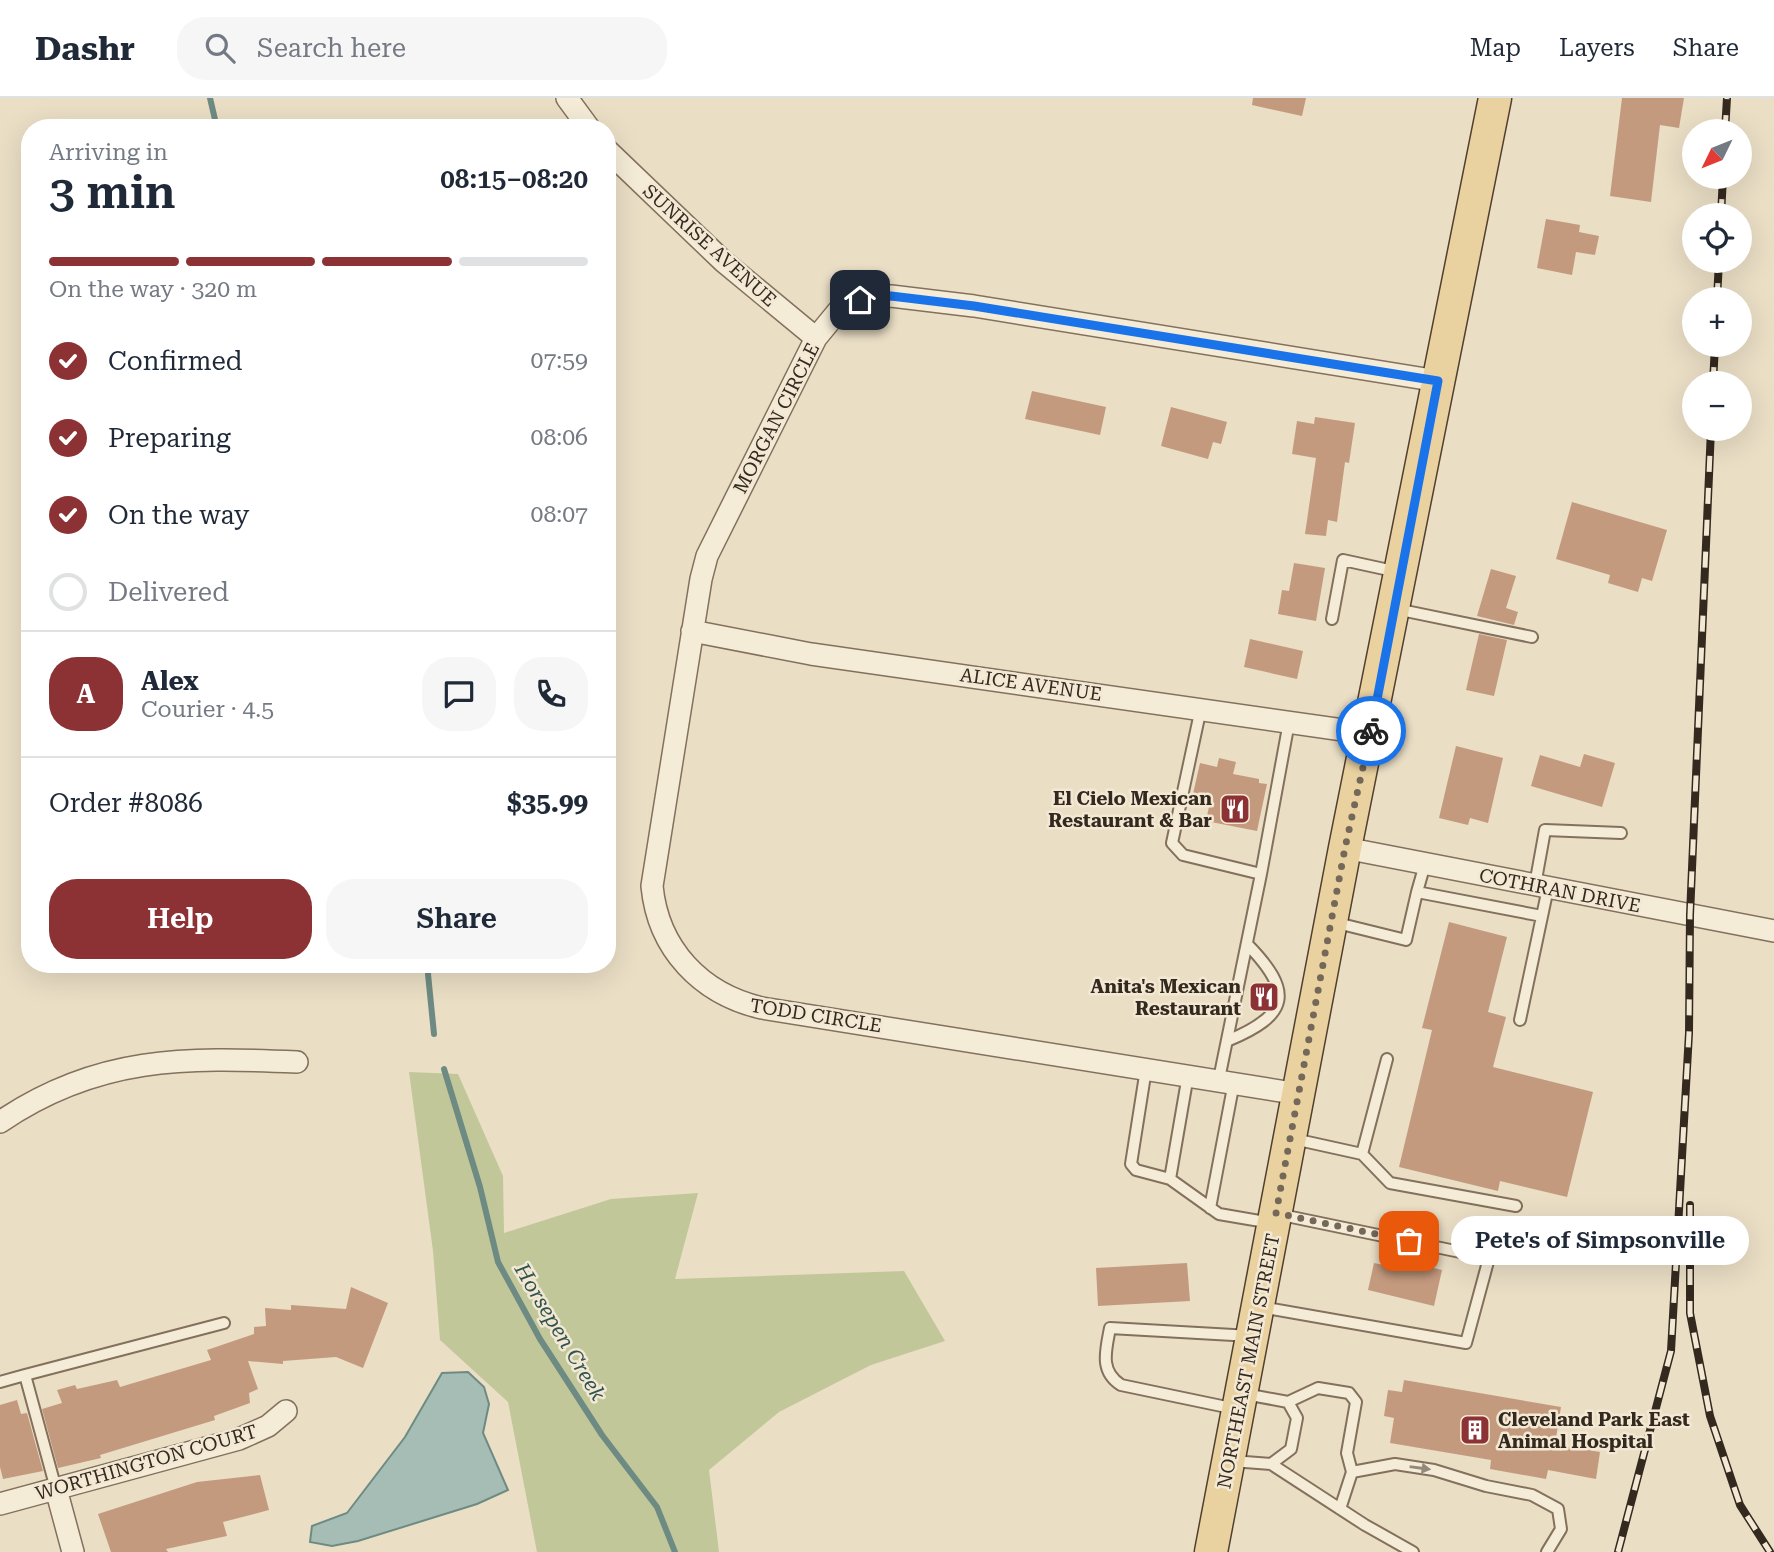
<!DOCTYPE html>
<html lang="en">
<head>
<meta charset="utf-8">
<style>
	:root { --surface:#fff; --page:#f6f6f7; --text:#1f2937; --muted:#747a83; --line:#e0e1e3; --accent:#8c3235 }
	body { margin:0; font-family:"Roboto Serif",serif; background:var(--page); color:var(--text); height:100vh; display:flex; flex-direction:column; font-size:26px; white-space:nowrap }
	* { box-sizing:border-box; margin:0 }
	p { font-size:23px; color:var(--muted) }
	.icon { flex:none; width:38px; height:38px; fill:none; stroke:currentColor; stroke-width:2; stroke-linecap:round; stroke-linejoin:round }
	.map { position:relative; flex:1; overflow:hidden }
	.side { position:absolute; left:21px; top:21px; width:595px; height:854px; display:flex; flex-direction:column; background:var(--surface); border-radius:28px; box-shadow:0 7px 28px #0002 }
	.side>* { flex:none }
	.needle { width:46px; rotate:227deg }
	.tools { position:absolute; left:1682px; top:21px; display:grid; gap:14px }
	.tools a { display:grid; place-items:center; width:70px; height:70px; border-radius:50%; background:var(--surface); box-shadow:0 7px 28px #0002; font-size:35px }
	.pin { position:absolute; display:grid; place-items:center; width:60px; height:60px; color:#fff; margin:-30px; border-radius:14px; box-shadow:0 4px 10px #0006 }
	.courier { position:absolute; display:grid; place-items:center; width:70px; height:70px; margin:-35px; border:5px solid #1a73e8; border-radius:50%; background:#fff; color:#222; box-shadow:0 2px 9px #0007 }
	.bubble { position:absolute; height:49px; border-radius:24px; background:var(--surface); box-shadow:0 7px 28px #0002; font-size:23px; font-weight:600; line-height:49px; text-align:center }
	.head em { font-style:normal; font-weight:600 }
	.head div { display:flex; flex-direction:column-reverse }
	.head { display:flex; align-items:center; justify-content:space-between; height:119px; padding:0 28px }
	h1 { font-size:46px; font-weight:600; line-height:52px }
	.bar { display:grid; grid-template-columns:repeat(4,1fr); gap:10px 7px; align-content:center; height:84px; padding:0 28px }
	.bar i { height:9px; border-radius:5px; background:var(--line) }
	.bar .active { background:var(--accent) }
	.bar p { grid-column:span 4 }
	.line { display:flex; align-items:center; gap:18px; padding:0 28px; border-top:2px solid var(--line) }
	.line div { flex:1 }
	.round { display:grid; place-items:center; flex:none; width:74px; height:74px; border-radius:28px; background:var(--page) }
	ol { padding:0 28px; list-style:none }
	li { display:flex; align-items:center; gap:21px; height:77px }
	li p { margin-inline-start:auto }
	li .icon { padding:7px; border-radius:50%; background:var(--accent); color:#fff; stroke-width:4 }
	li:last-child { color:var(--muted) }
	li i { width:38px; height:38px; border:4px solid var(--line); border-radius:50% }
	.button { display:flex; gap:14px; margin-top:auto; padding:14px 28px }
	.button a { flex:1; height:80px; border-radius:28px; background:var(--accent); color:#fff; font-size:28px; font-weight:600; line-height:80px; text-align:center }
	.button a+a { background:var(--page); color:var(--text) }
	header { display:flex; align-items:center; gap:42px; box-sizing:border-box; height:98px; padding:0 35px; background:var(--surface); border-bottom:2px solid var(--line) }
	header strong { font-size:33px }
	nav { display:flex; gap:38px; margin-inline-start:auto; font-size:24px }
	.search { width:490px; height:63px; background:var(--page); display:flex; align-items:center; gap:18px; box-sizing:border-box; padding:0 24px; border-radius:28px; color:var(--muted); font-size:26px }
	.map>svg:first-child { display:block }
	.green { fill:#c2c79a }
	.water { fill:#a6bdb6; stroke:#6e8b83; stroke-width:2 }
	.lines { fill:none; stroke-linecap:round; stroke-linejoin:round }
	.stream { stroke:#6e8b83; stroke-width:6 }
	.building { fill:#c49a7e }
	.lane-casing { stroke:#83705d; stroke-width:14 }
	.street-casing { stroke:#83705d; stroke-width:24 }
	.primary-casing { stroke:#513f30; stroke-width:35 }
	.lane { stroke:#f5ecd7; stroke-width:10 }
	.street { stroke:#f5ecd7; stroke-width:21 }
	.primary { stroke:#e9d1a0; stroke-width:32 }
	.rail-casing { stroke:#34291f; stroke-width:8 }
	.rail { stroke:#f2e8d3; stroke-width:5; stroke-dasharray:16; stroke-linecap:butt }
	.oneway { fill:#948a7b }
	.done { stroke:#746859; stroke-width:7; stroke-dasharray:0 12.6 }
	.route { stroke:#1a73e8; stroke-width:9 }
	.labels { text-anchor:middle; stroke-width:5; stroke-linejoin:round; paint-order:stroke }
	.street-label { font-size:19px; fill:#34291f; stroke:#f2e8d3 }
	.poi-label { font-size:19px; font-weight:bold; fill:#34291f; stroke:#f2e8d3; text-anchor:end }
	.water-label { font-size:21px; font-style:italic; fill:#30534f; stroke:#f2e8d3 }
</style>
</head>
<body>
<header>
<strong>Dashr</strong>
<div class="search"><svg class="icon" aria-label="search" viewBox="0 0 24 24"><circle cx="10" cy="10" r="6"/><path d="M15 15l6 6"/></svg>Search here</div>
<nav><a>Map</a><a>Layers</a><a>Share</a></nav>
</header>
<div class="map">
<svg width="1774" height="1454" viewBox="0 0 1774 1454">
	<rect width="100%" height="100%" fill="#eadec5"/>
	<!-- green -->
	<path class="green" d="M409,974L458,976L503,1078L504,1135L611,1101L698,1095L675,1181L904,1173L945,1243L871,1267L779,1314L709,1372L719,1454H537L508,1304L440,1242L433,1153Z"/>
	<!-- water -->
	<path class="water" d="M468,1274L484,1289L489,1306L483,1335L508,1392L477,1406L358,1443L332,1448L310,1444L312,1428L347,1415L405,1339L442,1275Z"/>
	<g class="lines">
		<!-- stream -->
		<path class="stream" d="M210,0L217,30
			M430,866L428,876L434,936
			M444,971L480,1089L498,1164L540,1241L602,1337L657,1409L675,1454"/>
	</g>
	<!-- building -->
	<path class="building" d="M1253,0H1306L1302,18L1252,7Z
		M1622,0H1684L1679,30L1660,27L1651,104L1610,98Z
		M1546,121L1580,127L1579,134L1599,138L1595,157L1576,154L1572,177L1537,170Z
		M1032,293L1106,309L1100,337L1025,321Z
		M1171,309L1227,324L1221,346L1213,344L1208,361L1161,348Z
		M1315,319L1355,325L1349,365L1345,364L1337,424L1328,422L1326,438L1305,436L1316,360L1292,356L1297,323L1314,326Z
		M1572,404L1667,432L1652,483L1642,480L1638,494L1608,485L1610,477L1556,461Z
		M1294,465L1325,470L1316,523L1278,516L1282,492L1289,493Z
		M1491,471L1516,478L1506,510L1518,514L1514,527L1477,518Z
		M1479,536L1507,542L1494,598L1466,592Z
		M1250,541L1303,553L1297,581L1244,569Z
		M1456,648L1503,660L1488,725L1470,720L1468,727L1439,720Z
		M1584,656L1615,665L1602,709L1531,688L1540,657L1580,669Z
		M1219,660L1236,664L1233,676L1259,681V685L1267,686L1257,733L1206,723L1211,699L1193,696L1200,665L1217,669Z
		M1449,824L1507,839L1488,914L1506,919L1493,969L1593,994L1567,1099L1500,1083L1498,1093L1399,1069L1432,932L1422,930Z
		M1258,887L1269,889L1270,893V901L1265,911L1254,909Z
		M1400,1162L1442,1172L1434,1208L1368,1192L1374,1165L1398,1170Z
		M1187,1165L1190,1203L1098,1208L1096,1170Z
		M351,1189L388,1205L363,1270L336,1259L283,1263V1266L248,1263L258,1291L249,1295L250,1305L214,1318L215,1322L100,1357L101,1360L58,1370L42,1311L62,1305L57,1292L75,1287L77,1291L117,1282L120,1289L211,1262L207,1252L254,1236V1229L266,1228L265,1210L291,1212V1207L346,1211Z
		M1404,1282L1561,1309L1555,1346L1600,1354L1596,1381L1548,1372L1546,1381L1490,1371L1491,1362L1390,1345L1394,1320L1384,1318L1388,1292L1402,1294Z
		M17,1302L21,1316L27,1315L43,1373L3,1381L0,1369V1307Z
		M260,1377L269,1412L223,1424L227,1438L166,1451L168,1454H111L98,1416L197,1384Z"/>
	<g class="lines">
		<!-- lane casing -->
		<g class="lane-casing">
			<path id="lane" d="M1396,511L1532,539
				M1332,521L1343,462L1398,474
				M1201,610L1172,745L1183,757L1261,776L1219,981
				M1261,776L1289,624
				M1535,787L1545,732L1621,735
				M1417,794L1425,766
				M1333,824L1406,842L1417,794L1542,818
				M1520,922L1548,790
				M1227,943C1290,917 1294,894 1247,846
				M1146,971L1131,1066L1136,1072L1170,1081L1219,1116L1272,1125
				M1294,1041L1362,1056L1390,1085L1516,1108
				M1362,1056L1387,961
				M1170,1081L1188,977
				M1210,1110L1234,984
				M1261,1209L1466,1245L1489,1160L1277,1116
				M25,1277L224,1225
				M0,1284L25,1277L56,1391
				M1288,1304L1318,1290L1349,1295L1356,1304L1347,1355L1352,1374L1340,1411
				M1236,1311L1121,1287C1099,1273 1106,1252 1110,1230L1251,1238
				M1232,1363L1271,1366L1291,1351L1297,1320L1288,1304L1245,1296
				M1271,1366L1365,1427L1413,1454
				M1352,1374L1395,1366L1434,1372L1486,1388L1532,1397L1558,1411L1561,1431L1547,1454"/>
		</g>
		<!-- street casing -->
		<g class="street-casing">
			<path id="street" d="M567,0L589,30
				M607,52L724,164L816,240
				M692,533L811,556L1371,636
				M1345,750L1774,833
				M1299,996L762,910C701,896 658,851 652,788L701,481L707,458L816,240L839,212L871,199L891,198L974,208L1438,283
				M0,1024C97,958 185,959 297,964
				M56,1391L73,1454
				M0,1406L239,1341L268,1328L286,1313"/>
		</g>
		<!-- primary casing -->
		<g class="primary-casing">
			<path id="primary" d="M1211,1454L1345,750L1495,0"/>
		</g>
		<!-- lane -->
		<use href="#lane" class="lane"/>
		<!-- street -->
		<use href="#street" class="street"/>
		<!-- primary -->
		<use href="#primary" class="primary"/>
		<!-- rail casing -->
		<g class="rail-casing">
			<path id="rail" d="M1725,33L1727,0
				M1721,117L1723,79
				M1717,201L1719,163
				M1713,285L1715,247
				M1690,1107V1215L1710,1318L1740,1407L1770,1454
				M1618,1454L1671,1253L1689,935L1690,817L1711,331"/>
		</g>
		<!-- rail -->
		<use href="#rail" class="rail"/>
	</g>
	<!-- one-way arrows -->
	<defs><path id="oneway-solid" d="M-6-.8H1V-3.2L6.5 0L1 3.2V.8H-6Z" transform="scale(1.75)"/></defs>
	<use class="oneway" href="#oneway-solid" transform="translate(1420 1370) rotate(8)"/>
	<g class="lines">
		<!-- done -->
		<path class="done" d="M1371,633L1345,750L1276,1115L1409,1143"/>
		<!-- route -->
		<path class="route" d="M860,202L891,198L974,208L1438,283L1371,633"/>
	</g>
	<!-- icons -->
	<defs>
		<g id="restaurant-square" transform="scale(1.575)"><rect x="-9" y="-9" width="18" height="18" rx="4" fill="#8c3235" stroke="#f2e8d3"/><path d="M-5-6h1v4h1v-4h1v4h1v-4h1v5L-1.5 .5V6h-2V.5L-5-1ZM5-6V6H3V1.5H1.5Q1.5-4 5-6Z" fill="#fff"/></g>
		<g id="building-square" transform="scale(1.575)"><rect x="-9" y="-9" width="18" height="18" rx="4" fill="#8c3235" stroke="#f2e8d3"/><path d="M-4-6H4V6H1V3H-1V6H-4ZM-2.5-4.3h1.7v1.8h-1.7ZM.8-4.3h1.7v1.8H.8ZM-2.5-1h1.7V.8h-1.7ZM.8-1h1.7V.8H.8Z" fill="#fff"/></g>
	</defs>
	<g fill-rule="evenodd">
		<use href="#restaurant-square" x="1235" y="711"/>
		<use href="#restaurant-square" x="1264" y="899"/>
		<use href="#building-square" x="1475" y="1332"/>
	</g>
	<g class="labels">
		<!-- street labels -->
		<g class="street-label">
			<text transform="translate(710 147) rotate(42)" y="7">SUNRISE AVENUE</text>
			<text transform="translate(776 320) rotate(-63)" y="7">MORGAN CIRCLE</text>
			<text transform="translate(1031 586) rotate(8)" y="7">ALICE AVENUE</text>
			<text transform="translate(1560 792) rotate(11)" y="7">COTHRAN DRIVE</text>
			<text transform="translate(816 917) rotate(9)" y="7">TODD CIRCLE</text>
			<text transform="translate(1248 1263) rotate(-79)" y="7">NORTHEAST MAIN STREET</text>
			<text transform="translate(146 1364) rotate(-16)" y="7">WORTHINGTON COURT</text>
		</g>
		<!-- poi labels -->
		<g class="poi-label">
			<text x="1212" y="707">El Cielo Mexican<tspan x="1212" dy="22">Restaurant &amp; Bar</tspan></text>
			<text x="1241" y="895">Anita's Mexican<tspan x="1241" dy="22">Restaurant</tspan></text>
			<text x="1498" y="1328" text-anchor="start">Cleveland Park East<tspan x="1498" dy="22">Animal Hospital</tspan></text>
		</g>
		<!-- water labels -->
		<g class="water-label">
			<text transform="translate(560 1234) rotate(59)" y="7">Horsepen Creek</text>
		</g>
	</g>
</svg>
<div class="tools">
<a><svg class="needle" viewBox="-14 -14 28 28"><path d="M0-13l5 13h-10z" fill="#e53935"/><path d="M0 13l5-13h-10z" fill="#747a83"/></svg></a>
<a><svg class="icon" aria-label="locate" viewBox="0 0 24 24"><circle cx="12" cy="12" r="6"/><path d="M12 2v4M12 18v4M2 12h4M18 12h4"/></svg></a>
<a>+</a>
<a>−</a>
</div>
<div class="pin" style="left:1409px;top:1143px;background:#ea580c"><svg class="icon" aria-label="bag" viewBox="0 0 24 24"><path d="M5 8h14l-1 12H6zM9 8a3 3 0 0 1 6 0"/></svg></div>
<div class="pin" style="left:860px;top:202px;background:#1f2937"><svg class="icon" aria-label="home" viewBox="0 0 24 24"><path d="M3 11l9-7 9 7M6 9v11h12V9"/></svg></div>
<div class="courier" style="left:1371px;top:633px"><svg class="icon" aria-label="bike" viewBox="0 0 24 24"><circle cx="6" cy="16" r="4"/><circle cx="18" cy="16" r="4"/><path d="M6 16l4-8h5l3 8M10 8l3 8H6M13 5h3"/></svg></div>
<div class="bubble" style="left:1451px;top:1118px;width:298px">Pete's of Simpsonville</div>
<section class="side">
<div class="head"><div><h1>3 min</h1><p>Arriving in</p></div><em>08:15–08:20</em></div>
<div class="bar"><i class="active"></i><i class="active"></i><i class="active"></i><i></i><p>On the way · 320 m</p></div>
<ol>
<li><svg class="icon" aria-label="check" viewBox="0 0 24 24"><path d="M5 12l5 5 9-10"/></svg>Confirmed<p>07:59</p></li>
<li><svg class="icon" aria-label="check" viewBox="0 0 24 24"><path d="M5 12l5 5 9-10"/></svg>Preparing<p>08:06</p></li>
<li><svg class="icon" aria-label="check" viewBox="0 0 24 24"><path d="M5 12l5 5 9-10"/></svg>On the way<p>08:07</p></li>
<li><i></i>Delivered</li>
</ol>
<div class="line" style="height:126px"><b class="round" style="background:var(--accent);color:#fff">A</b><div><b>Alex</b><p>Courier · 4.5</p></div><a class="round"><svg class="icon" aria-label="chat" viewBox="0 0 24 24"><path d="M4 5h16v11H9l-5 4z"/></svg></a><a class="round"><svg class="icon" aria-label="phone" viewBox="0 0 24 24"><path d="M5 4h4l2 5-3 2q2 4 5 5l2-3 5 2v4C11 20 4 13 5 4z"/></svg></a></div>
<div class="line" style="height:91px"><div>Order #8086</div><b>$35.99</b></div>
<div class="button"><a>Help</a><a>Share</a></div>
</section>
</div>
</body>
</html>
